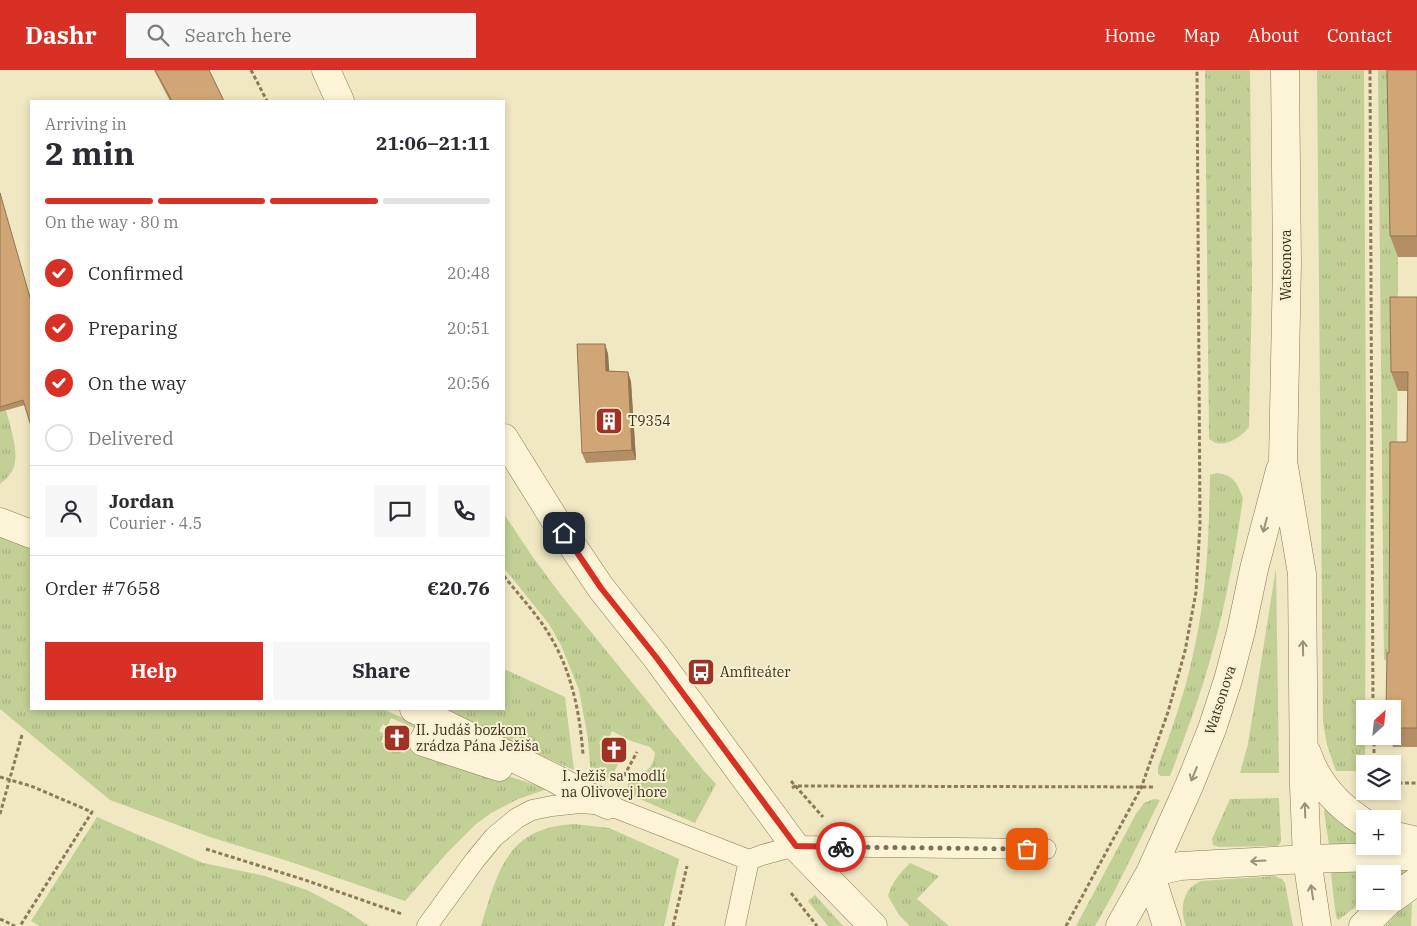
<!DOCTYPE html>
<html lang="en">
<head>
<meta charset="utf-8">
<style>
	:root { --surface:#fff; --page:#f7f7f7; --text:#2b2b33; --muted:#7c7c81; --line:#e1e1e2; --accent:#d93025 }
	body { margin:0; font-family:"IBM Plex Serif",serif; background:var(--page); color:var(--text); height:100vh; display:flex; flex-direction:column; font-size:19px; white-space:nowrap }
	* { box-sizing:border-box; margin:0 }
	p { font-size:16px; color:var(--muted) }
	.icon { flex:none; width:28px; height:28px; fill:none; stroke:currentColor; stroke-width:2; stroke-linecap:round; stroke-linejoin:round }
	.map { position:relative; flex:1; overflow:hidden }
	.side { position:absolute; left:30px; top:30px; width:475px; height:610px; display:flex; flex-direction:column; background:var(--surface); border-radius:0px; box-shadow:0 2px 8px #0003 }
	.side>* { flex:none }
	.needle { width:32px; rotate:27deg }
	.buttons { position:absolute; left:1356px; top:630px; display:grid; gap:10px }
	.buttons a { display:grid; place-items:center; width:45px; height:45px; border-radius:0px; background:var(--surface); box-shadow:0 2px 8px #0003; font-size:25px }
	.pin { position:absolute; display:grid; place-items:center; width:42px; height:42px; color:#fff; margin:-21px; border-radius:10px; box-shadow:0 2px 8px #0006 }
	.courier { position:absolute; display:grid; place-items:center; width:50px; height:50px; margin:-25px; border:4px solid #d93025; border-radius:50%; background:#fff; color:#222; box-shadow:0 1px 6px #0007 }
	.headline em { font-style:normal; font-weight:700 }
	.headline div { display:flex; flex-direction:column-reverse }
	.headline { display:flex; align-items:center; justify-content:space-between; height:85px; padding:0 15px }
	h1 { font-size:32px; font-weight:700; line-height:38px }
	.bar { display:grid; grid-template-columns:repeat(4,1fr); gap:8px 5px; align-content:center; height:60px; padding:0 15px }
	.bar i { height:6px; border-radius:4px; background:var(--line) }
	.bar .on { background:var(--accent) }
	.bar p { grid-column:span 4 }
	.line { display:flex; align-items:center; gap:12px; padding:0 15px; border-top:1px solid var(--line) }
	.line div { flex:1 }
	.round { display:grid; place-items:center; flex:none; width:52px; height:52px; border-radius:0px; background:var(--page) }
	ol { padding:0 15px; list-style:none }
	li { display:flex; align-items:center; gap:15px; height:55px }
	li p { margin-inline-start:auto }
	li .icon { padding:5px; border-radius:50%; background:var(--accent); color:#fff; stroke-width:4 }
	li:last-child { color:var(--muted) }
	li i { width:28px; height:28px; border:2px solid var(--line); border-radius:50% }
	.primary-button { display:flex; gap:10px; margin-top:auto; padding:10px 15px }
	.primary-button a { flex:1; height:58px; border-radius:0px; background:var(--accent); color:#fff; font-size:20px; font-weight:700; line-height:58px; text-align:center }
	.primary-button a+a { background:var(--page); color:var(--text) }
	header { display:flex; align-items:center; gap:30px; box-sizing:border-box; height:70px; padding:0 25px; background:var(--accent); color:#fff }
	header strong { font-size:24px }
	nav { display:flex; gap:28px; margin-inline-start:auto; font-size:18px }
	.search { width:350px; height:45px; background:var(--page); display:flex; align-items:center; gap:12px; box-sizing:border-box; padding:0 18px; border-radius:0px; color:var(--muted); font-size:19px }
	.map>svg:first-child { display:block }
	.grass { fill:url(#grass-tufts) }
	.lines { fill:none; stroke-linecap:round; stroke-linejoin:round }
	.service-casing { stroke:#8c7a58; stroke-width:21 }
	.pedestrian-casing { stroke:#8c7a58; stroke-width:29 }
	.minor-casing { stroke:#8c7a58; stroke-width:29 }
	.tertiary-casing { stroke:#8c7a58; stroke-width:29 }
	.path { stroke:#8c7a58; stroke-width:3; stroke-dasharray:4 2.5; stroke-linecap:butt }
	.service { stroke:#fbf4d6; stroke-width:20 }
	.pedestrian { stroke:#fbf4d6; stroke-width:28 }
	.minor { stroke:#fbf4d6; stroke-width:28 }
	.tertiary { stroke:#fbf4d6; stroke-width:28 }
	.wall { fill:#b48f65 }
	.shaded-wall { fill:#927453 }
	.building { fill:#d1a676; stroke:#927453 }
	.oneway { stroke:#9a927a }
	.done { stroke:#7a7057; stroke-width:5; stroke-dasharray:0 9 }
	.route { stroke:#d93025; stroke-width:6 }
	.labels { text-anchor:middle; stroke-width:4; stroke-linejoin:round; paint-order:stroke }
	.street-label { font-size:14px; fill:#3a2f1d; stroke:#f7f1d2 }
	.poi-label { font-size:14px; fill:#3a2f1d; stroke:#f7f1d2; text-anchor:start }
</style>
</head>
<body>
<header>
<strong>Dashr</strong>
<div class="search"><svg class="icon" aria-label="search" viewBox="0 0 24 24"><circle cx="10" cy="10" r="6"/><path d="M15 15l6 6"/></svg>Search here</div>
<nav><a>Home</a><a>Map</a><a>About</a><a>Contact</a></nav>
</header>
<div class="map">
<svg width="1417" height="856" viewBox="0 0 1417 856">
	<defs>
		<pattern id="grass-tufts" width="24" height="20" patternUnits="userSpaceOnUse" patternTransform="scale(1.25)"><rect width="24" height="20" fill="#c2cf95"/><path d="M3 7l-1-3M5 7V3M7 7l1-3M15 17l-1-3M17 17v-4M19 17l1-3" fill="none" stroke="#a7b280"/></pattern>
	</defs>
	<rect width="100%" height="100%" fill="#f0e8c2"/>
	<!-- grass -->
	<path class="grass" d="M1205,0H1250L1252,213L1249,357C1242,366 1228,376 1216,373C1215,373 1211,370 1209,369Z
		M1317,0H1364L1366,367L1365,701H1336L1327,675L1323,652Z
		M1378,0H1394L1398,190L1396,589L1384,590Z
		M6,340C10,357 22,387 11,403C8,407 4,411 0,414V342Z
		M1217,403C1234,405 1237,413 1243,428C1235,484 1225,539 1209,594C1198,632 1184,669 1170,706H1161L1158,704V697C1172,659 1186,620 1194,580C1207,523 1209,463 1210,405Z
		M504,444L532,486L561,525L703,700L716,714L695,753L635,727L628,721C628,721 628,713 628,713C632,699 652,710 655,683L650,677L631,671L612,661L609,668L604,665L599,673L603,677L600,683L618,694C614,705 608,710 597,713L591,708L588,669L579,620L561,575L549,554L504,498Z
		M0,466L31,478V639H383L422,657L421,661L391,648L387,657L383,654L379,661L384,664L381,672L404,683L408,674L548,719L518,729L491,743L476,754L447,783L405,831L291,792L210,767L110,730L0,639Z
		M1276,498L1279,703H1240L1248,674Z
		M504,599L565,627L574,700L510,672L443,639H504Z
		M1279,728L1281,771L1279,775L1277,776L1219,777L1213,775L1212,769L1230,729Z
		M1154,729L1160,730L1114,822L1095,856H1076L1136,744L1144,733Z
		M1326,739L1329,740L1337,751L1365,770V776L1329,775L1324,741Z
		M97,747L203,793L265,806L307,820L347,841L369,856H40L31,851Z
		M574,754L609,758L679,789L664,856H481C498,801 506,758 574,754Z
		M910,793L939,806L917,829L949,856H910L899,845L888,826C892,812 900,803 910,793Z
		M1409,799L1407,803L1393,812L1392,804H1365V830L1341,848L1338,850L1336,847L1331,804L1332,801Z
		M1274,806L1282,809L1285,813L1293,856H1186C1179,839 1183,818 1201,811Z
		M815,825L843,856H828L808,831Z
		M1412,833L1411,856H1385L1398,843Z"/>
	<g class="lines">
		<!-- service casing -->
		<g class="service-casing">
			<path id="service" d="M427,856L475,790L494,767L517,748L532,740L552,736L580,733L608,735L749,790L762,785L795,776L1046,779
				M735,856L749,790"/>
		</g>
		<!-- pedestrian casing -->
		<g class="pedestrian-casing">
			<path id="pedestrian" d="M0,452L31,464
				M414,639L554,708L581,723L608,735
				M435,649L423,672L499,697"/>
		</g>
		<!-- minor casing -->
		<g class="minor-casing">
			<path id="minor" d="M326,0L340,31
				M504,368L555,450L601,518L656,587L795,776L873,856
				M1307,789L1417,786"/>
		</g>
		<!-- tertiary casing -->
		<g class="tertiary-casing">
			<path id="tertiary" d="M1285,0L1287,194L1283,391L1302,504L1304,716L1307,789L1317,856
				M1307,683C1317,713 1338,736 1365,753
				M1392,765L1417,771
				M1150,803L1180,796L1307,789
				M1150,803L1167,856
				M1392,829L1417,811
				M1120,856L1150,803L1189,716L1212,659L1228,610L1241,561L1254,499L1280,400
				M1363,856L1389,831"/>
		</g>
		<!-- path -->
		<path class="path" d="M251,0L267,31
			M1370,0L1373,639
			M504,506C518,524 535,542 547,561C571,598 580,642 583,685
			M1374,666V694
			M624,706L637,682
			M0,707L31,716L92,742L20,856
			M791,711L823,747
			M1392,713H1417
			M792,718L795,716L1153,717
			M0,744L22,665
			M206,779L305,810L402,844
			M791,823L817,856
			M0,849L15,856
			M673,856L687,796
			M1066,856L1141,718L1168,642L1185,581L1196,522L1200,455L1197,0"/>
		<!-- service -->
		<use href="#service" class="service"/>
		<!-- pedestrian -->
		<use href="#pedestrian" class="pedestrian"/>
		<!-- minor -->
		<use href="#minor" class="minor"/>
		<!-- tertiary -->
		<use href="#tertiary" class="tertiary"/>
	</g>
	<!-- wall -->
	<path class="wall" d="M154,0H209L224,31H170Z
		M1417,0V187H1398L1390,166Z
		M0,121L25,335L0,342Z
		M1417,227V677H1393L1389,666H1392V639L1389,583L1407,372L1408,321H1398L1391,302Z
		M605,274L608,284L609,301L628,302L631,312L636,390L586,393L582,383Z"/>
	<!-- shaded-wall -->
	<path class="shaded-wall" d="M605,274L608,284L610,311L606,301Z
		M628,302L631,312L636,390L632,380Z"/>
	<!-- building -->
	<path class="building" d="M155,0H209L224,31H172Z
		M1387,0H1417V166H1390Z
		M0,123L31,231V356L23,330L0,337Z
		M1390,227H1417V658H1392V639H1386L1387,583H1389L1390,372H1407L1408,302H1391Z
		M577,274H605L606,301L628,302L632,380L582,383Z"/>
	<!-- one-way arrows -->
	<defs><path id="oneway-shaft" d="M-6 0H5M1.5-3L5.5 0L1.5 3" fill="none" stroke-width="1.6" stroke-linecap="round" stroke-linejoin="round" transform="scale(1.25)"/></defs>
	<g class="oneway">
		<use href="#oneway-shaft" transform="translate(1265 455) rotate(105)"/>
		<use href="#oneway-shaft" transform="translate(1303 578) rotate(-91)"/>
		<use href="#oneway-shaft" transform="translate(1194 704) rotate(112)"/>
		<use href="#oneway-shaft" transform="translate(1305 740) rotate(-92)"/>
		<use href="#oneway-shaft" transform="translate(1258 791) rotate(177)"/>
		<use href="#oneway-shaft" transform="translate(1312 822) rotate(-99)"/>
	</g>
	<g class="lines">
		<!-- done -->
		<path class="done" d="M841,777L1027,779"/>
		<!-- route -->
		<path class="route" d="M564,463L601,518L656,587L796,776L841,777"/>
	</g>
	<!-- icons -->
	<defs>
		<g id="building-square" transform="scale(1.4375)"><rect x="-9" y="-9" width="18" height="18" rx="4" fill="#9e3225" stroke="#f7f1d2"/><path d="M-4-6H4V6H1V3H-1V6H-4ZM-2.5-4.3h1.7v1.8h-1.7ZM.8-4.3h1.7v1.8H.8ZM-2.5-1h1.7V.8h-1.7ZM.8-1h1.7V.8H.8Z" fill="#fff"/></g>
		<g id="bus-square" transform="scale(1.4375)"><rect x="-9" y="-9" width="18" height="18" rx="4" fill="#9e3225" stroke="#f7f1d2"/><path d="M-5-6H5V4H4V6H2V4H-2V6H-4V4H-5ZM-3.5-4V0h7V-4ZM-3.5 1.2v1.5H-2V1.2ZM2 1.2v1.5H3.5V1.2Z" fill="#fff"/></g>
		<g id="church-square" transform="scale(1.4375)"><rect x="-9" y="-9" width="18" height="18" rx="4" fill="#9e3225" stroke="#f7f1d2"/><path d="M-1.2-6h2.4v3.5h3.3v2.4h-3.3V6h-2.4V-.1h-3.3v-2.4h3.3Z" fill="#fff"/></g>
	</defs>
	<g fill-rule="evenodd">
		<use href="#building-square" x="609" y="351"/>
		<use href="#bus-square" x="701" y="602"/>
		<use href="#church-square" x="397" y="668"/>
		<use href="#church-square" x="614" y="680"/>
	</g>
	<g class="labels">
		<!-- street labels -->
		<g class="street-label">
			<text transform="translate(1286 195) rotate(-90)" y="5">Watsonova</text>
			<text transform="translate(1220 630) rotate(-72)" y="5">Watsonova</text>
		</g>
		<!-- poi labels -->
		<g class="poi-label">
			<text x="628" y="356">T9354</text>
			<text x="720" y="607">Amfiteáter</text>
			<text x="416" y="665">II. Judáš bozkom<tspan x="416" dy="16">zrádza Pána Ježiša</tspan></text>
			<text x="614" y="711" text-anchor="middle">I. Ježiš sa modlí<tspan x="614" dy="16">na Olivovej hore</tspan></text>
		</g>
	</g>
</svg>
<div class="buttons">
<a><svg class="needle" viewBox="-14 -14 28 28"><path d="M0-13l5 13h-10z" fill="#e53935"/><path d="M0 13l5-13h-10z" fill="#7c7c81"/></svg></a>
<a><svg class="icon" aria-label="layers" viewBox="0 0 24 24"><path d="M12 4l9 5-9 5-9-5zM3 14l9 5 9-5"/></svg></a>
<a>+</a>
<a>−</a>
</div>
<div class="pin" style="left:1027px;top:779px;background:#ea580c"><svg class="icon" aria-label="bag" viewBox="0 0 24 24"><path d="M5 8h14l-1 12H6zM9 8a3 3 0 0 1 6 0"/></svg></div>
<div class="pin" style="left:564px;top:463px;background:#1f2937"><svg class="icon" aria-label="home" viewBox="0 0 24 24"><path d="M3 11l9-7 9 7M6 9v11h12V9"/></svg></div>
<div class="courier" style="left:841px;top:777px"><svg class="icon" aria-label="bike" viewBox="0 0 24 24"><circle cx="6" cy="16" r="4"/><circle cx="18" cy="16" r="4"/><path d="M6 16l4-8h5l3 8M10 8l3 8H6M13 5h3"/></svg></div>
<section class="side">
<div class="headline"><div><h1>2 min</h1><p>Arriving in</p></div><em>21:06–21:11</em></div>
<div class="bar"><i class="on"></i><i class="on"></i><i class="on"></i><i></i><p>On the way · 80 m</p></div>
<ol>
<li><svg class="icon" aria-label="check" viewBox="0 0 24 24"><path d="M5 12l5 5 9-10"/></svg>Confirmed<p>20:48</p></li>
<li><svg class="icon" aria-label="check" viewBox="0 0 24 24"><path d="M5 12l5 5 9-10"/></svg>Preparing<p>20:51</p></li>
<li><svg class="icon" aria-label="check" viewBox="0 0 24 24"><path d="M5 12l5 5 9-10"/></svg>On the way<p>20:56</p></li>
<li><i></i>Delivered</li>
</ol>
<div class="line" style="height:90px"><a class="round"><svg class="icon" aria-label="person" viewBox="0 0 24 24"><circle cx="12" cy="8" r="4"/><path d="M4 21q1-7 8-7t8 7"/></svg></a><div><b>Jordan</b><p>Courier · 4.5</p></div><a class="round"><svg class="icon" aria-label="chat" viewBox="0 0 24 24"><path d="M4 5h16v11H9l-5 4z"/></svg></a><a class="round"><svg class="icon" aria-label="phone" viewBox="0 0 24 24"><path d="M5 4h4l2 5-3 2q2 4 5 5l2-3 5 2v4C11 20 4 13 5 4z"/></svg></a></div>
<div class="line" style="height:65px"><div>Order #7658</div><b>€20.76</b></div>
<div class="primary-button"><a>Help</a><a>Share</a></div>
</section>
</div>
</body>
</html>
